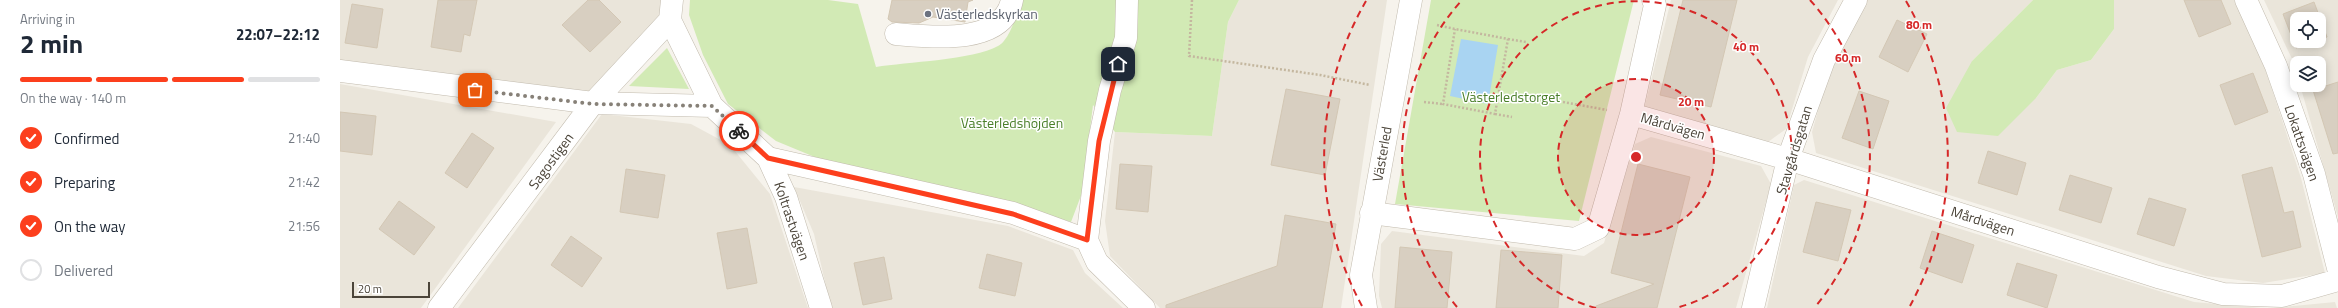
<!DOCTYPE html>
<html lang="en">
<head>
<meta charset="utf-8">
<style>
	:root { --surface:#fff; --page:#f6f6f7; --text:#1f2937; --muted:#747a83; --line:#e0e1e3; --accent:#fc3f1d }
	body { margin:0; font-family:"Titillium Web",sans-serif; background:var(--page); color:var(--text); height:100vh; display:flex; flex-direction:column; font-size:15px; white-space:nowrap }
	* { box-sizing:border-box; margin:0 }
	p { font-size:13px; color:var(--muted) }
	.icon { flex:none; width:22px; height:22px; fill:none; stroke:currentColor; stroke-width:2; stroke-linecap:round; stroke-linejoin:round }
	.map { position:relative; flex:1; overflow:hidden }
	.side { display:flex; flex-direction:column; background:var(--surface); width:340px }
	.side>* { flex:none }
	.tools { position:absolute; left:1950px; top:12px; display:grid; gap:8px }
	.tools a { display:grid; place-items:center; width:36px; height:36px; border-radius:8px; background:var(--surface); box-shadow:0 2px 10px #0003; font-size:20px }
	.scale { position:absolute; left:12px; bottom:10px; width:78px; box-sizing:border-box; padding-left:4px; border:2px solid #4b4439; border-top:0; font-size:11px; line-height:14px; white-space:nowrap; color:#4b4439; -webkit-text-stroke:3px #fff; paint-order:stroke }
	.pin { position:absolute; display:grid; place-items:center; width:34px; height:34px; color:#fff; margin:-17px; border-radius:8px; box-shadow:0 2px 6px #0006 }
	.courier { position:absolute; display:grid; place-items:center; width:40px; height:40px; margin:-20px; border:3px solid #fc3f1d; border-radius:50%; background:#fff; color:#222; box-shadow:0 1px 5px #0007 }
	.summary em { font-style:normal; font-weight:700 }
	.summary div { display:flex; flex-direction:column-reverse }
	.summary { display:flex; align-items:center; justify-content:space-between; height:68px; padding:0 20px }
	h1 { font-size:26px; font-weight:700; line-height:30px }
	.bar { display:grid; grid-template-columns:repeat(4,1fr); gap:6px 4px; align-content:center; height:48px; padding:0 20px }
	.bar i { height:5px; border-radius:3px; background:var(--line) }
	.bar .on { background:var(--accent) }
	.bar p { grid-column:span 4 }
	ol { padding:0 20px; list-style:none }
	li { display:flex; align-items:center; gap:12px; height:44px }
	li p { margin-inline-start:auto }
	li .icon { padding:4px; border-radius:50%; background:var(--accent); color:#fff; stroke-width:4 }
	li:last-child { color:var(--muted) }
	li i { width:22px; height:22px; border:2px solid var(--line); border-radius:50% }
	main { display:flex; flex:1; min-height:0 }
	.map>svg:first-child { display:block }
	.residential { fill:#eae5da; fill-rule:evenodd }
	.green { fill:#d2eab5 }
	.water { fill:#a9d4f2 }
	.building { fill:#d8cfc1; stroke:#d3c7b4 }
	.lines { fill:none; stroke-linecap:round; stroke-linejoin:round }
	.minor-casing { stroke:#c2bbae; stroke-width:23 }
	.tertiary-casing { stroke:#c2bbae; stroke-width:23 }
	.path { stroke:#c4b79f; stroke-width:2.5; stroke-dasharray:2 2; stroke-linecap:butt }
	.minor { stroke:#fff; stroke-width:22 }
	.tertiary { stroke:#fff; stroke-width:22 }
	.done { stroke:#878178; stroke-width:4; stroke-dasharray:0 7.2 }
	.route { stroke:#fc3f1d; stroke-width:5 }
	.ring { fill:none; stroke:#d62828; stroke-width:2; stroke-dasharray:7 5 }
	.worship-dot { fill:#6b7280; stroke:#fff; stroke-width:1.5 }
	.labels { text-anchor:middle; stroke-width:3; stroke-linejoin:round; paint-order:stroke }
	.worship-label { font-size:14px; fill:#5b616d; stroke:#fff; text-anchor:start }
	.park-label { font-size:14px; fill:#4a7f2a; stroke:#fff }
	.street-label { font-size:14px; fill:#4b4439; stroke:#fff }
	.centre { fill:#d62828; stroke:#fff; stroke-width:2 }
	.ring-label { font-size:12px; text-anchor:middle; font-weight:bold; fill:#d62828; stroke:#fff; stroke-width:3; stroke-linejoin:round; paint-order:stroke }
</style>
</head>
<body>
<main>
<section class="side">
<div class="summary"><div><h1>2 min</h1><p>Arriving in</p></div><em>22:07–22:12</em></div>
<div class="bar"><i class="on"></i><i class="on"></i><i class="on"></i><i></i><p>On the way · 140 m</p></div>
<ol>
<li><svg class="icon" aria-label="check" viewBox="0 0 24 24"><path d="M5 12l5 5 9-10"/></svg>Confirmed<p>21:40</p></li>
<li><svg class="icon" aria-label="check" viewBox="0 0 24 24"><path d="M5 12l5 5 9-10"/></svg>Preparing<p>21:42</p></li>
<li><svg class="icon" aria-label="check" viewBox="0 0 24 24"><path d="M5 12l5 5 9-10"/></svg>On the way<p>21:56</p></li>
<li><i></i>Delivered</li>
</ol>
</section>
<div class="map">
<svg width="1998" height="308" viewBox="0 0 1998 308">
	<rect width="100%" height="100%" fill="#f6f3ec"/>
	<!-- residential -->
	<path class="residential" d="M0,0H323V13L249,92L0,60Z
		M899,0H1047L1001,308H820L770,256L765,221L775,132L872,136L888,22Z
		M1331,0H1498L1468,57L1446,129L1428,142L1304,109Z
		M1524,0H1693L1632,61L1696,98L1717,70L1751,60L1774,29V0H1894L1926,71L1961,178L1985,273L1923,283L1866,276L1476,153L1472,132L1493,58Z
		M1924,0H1998V217L1960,85H1979V63H1957V75L1953,61ZM1957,19H1979V41H1957Z
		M0,84L216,122L81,308H0Z
		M262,114L351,124L390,145L430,194L468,308H118Z
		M1311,137L1421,166L1431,184L1396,308H1042L1039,296L1041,244L1052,231L1244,256L1264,243L1295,144Z
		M1464,180L1854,302L1921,308H1427L1454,185Z
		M454,187L668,226L733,250L745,273L783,308H491L474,234Z
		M1995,302L1997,308H1933Z"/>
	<!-- green -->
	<path class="green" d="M350,0H488L518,4L536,67C566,62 633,60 658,46C670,40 677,13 681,0H899L888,22L872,136L775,132L753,105L742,193L731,222L673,204L494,165L436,141L388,104L363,55L349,15Z
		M1091,0H1294L1239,221L1055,204Z
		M1693,0H1774V29L1751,60L1717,70L1696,98L1658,136L1617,132L1606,108L1632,61Z
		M327,48L349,89L289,86Z"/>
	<!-- water -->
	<path class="water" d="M1121,39L1158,45L1148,104L1110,96Z"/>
	<!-- building -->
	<path class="building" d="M98,0H137L130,36L124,34L121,52L91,47Z
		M248,0H259L281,22L250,52L222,25Z
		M552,0H633L628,2L625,22L593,17L579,23L552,22L548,19Z
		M1343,0H1397L1371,107L1320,95Z
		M1844,0H1881L1891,24L1859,37Z
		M1974,2L1987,37L1979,40V19H1957V41H1976L1956,48L1943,14Z
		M12,4L43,9L37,48L5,43Z
		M1557,20L1587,34L1568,72L1539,57Z
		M1913,73L1928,112L1895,125L1880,85Z
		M1998,82V153L1993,154L1973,90Z
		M946,89L1000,99L985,175L931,165Z
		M1519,91L1549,101L1533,149L1502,138Z
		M0,112L36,116L32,155L0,151Z
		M132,133L154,148L127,188L105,173Z
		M1648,151L1686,163L1677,195L1638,183Z
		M780,164L812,166L808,212L776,209Z
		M1298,164L1350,177L1317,308H1256V306L1314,284L1271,273Z
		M1932,167L1944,213L1953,211L1961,247L1922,257L1902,175Z
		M286,169L325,175L318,218L280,212Z
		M1730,175L1772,188L1761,223L1719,210Z
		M1809,198L1846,209L1834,246L1797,234Z
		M59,201L95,227L74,255L39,229Z
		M1476,202L1511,210L1498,261L1463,252Z
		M945,215L996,224L982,308H826V305L937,266Z
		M407,228L417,283L387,289L377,233Z
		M1592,231L1634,245L1622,283L1580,268Z
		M231,236L262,258L242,287L211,265Z
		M1060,247L1112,252L1107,308H1055Z
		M1161,250L1222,255L1218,308H1156Z
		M647,254L682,263L675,296L639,288Z
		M544,257L552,299L523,305L514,263Z
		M1677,263L1717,275L1707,308L1667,295Z"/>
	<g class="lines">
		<!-- minor casing -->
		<g class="minor-casing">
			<path id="minor" d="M332,0L330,20L372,106L428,158L446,197L481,308
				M1906,0L1936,66L1974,174L1998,268
				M556,34C590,37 663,46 672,0
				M0,71L253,103L372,106
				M1291,114L1448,159L1818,277L1883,294L1942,296L1998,280
				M428,158L673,213L747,240L757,262L804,308
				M1031,213L1235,239L1258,228L1291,114L1315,5L1313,0
				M747,240L759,141L770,90L786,38L787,0
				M99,308L253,103L330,20
				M1413,308L1448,159L1484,60L1516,0"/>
		</g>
		<!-- tertiary casing -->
		<g class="tertiary-casing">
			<path id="tertiary" d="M1026,308L1021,275L1071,0"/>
		</g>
		<!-- path -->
		<path class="path" d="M852,0L849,56L980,75L1030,85
			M1097,25L1115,29L1168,39L1155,114L1103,104L1115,29
			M1168,39L1186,42
			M1084,102L1103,104
			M1223,102L1267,110
			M1155,114L1172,117"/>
		<!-- minor -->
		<use href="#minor" class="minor"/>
		<!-- tertiary -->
		<use href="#tertiary" class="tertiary"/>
	</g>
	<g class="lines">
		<!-- done -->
		<path class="done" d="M135,90L253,104L372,106L399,131"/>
		<!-- route -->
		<path class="route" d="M399,131L428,158L673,214L747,240L759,141L778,64"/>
	</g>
	<!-- distance rings -->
	<circle cx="1296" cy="157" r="78" fill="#d62828" fill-opacity=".12"/>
	<g class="ring">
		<circle cx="1296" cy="157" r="78"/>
		<path d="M1256 308A156 156 0 1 1 1336 308"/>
		<path d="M1117 307A234 234 0 0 1 1122 0M1470 0A234 234 0 0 1 1475 307"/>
		<path d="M1022 306A312 312 0 0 1 1026 1M1566 1A312 312 0 0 1 1570 306"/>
	</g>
	<!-- markers -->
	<circle class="worship-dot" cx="588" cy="14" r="4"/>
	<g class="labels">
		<!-- worship labels -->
		<g class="worship-label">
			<text x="596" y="19">Västerledskyrkan</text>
		</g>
		<!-- park labels -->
		<g class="park-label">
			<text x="1171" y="102">Västerledstorget</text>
			<text x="672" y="128">Västerledshöjden</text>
		</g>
		<!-- street labels -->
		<g class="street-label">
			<text transform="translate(1333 126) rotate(16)" y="5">Mårdvägen</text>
			<text transform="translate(1962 143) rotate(71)" y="5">Lokattsvägen</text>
			<text transform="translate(1454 150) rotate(-73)" y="5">Stavgårdsgatan</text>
			<text transform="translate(1042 154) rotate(-80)" y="5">Västerled</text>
			<text transform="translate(211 161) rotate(-54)" y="5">Sagostigen</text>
			<text transform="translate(452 221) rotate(71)" y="5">Koltrastvägen</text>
			<text transform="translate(1643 221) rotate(18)" y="5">Mårdvägen</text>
		</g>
	</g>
	<circle cx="1296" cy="157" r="6" class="centre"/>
	<g class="ring-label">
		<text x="1579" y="29">80 m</text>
		<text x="1406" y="51">40 m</text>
		<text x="1508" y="62">60 m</text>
		<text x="1351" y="106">20 m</text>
	</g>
</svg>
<div class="tools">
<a><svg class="icon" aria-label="locate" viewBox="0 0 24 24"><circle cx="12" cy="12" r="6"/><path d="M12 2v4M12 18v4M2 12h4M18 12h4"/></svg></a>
<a><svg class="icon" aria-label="layers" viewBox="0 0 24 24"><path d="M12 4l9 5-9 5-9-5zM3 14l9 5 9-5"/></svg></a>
</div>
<div class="scale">20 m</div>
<div class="pin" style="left:135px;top:90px;background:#ea580c"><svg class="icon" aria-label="bag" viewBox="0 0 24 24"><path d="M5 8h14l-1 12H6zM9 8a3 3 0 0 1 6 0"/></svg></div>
<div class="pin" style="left:778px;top:64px;background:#1f2937"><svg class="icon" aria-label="home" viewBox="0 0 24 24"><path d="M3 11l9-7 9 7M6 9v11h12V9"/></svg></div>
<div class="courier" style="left:399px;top:131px"><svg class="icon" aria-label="bike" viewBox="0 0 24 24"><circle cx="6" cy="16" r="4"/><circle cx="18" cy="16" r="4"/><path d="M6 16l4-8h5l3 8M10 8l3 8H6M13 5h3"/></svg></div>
</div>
</main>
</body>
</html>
